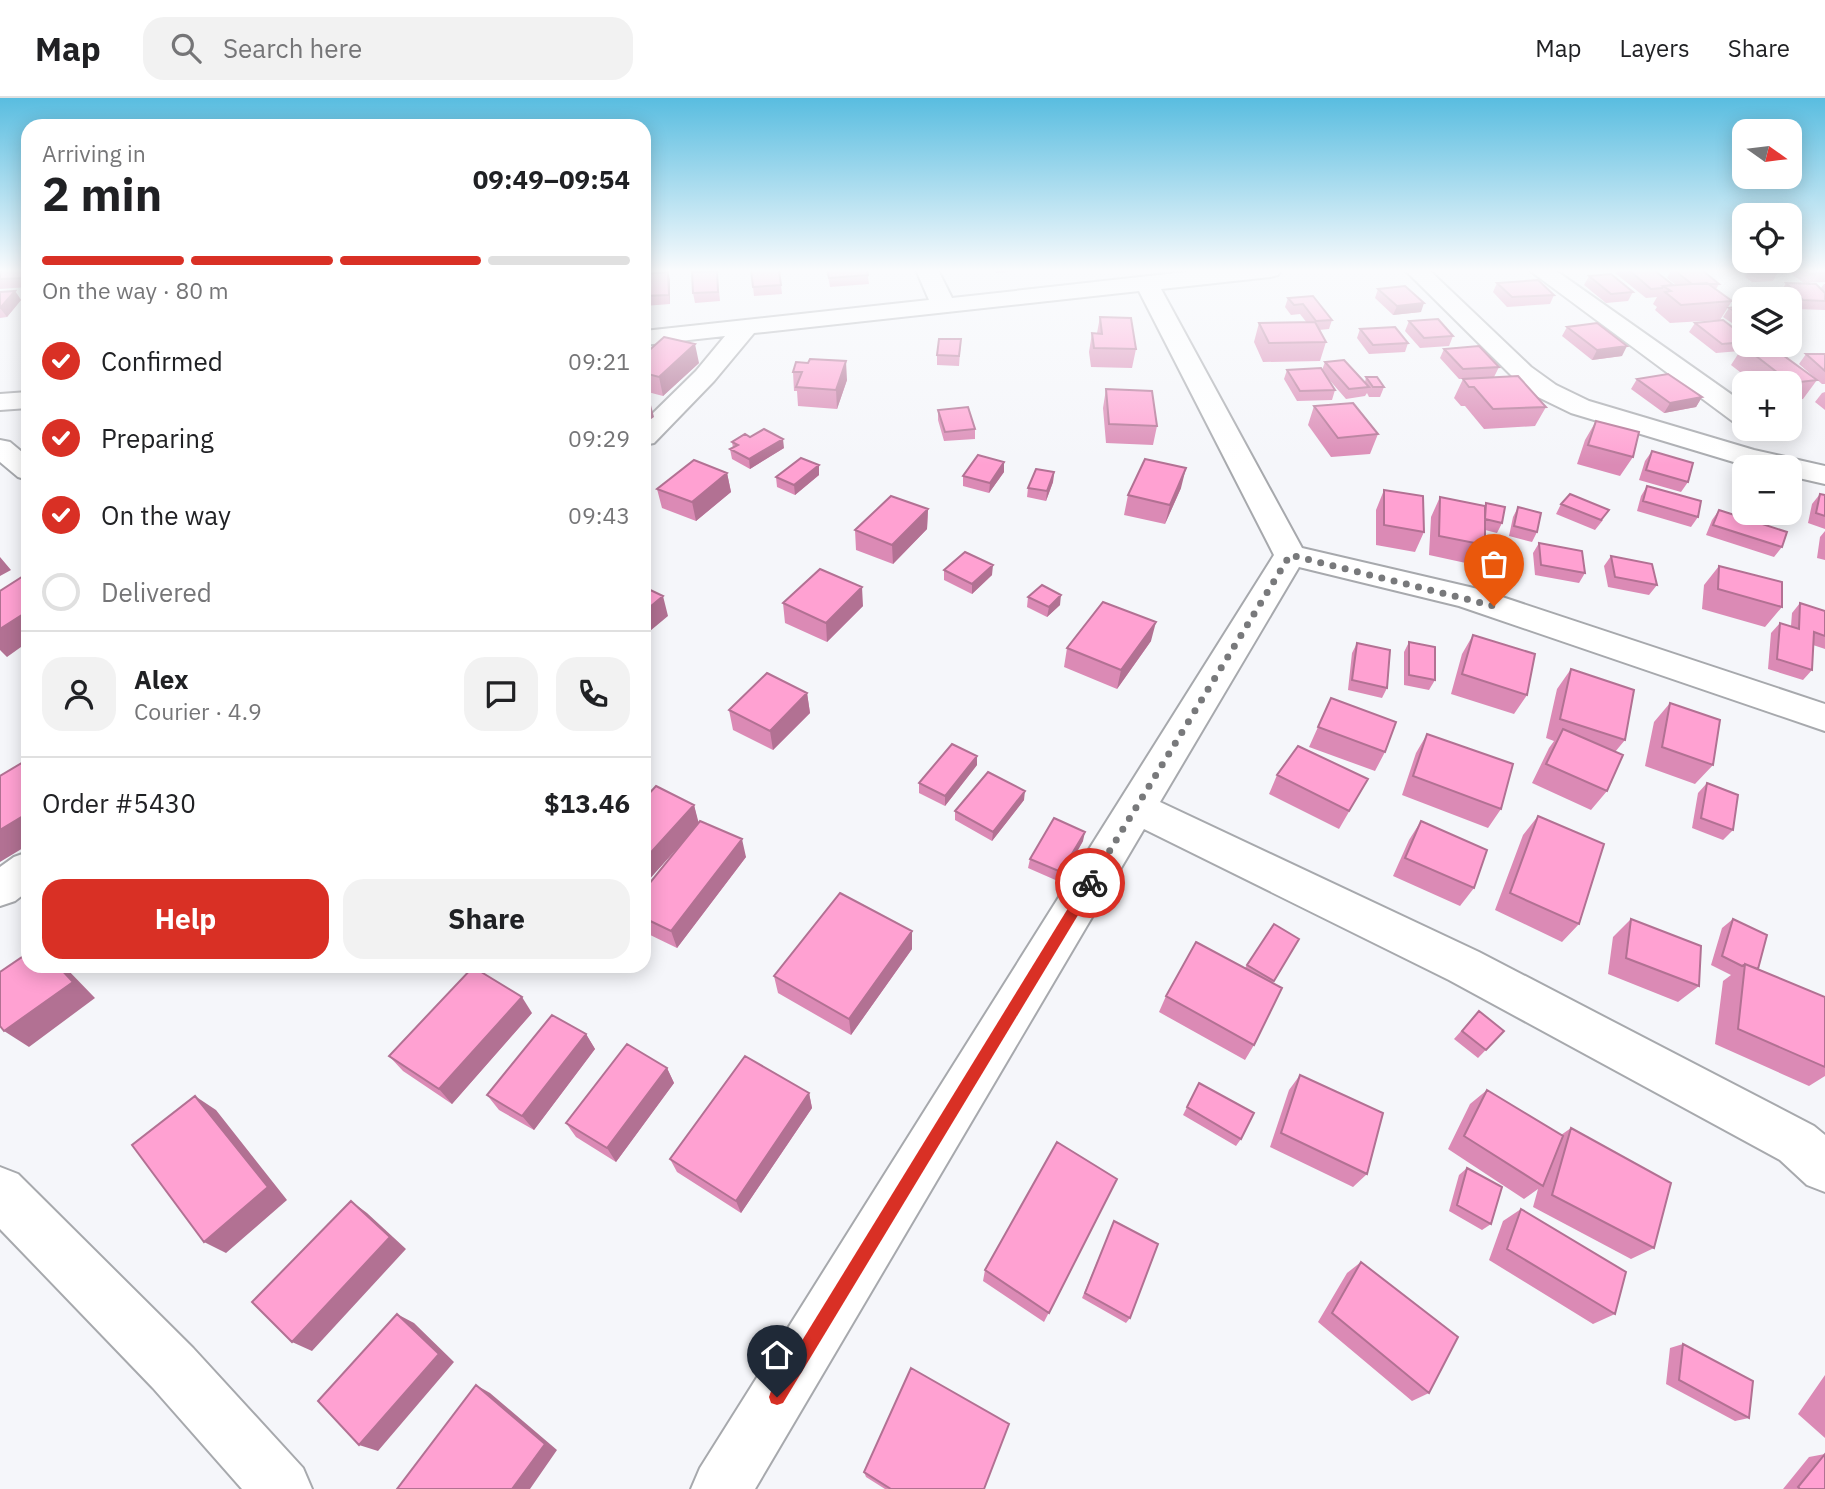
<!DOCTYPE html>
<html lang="en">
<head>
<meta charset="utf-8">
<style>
	:root { --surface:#fff; --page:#f2f2f2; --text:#202124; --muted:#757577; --line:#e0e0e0; --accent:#d93025 }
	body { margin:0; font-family:"IBM Plex Sans",sans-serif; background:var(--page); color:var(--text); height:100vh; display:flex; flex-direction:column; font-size:26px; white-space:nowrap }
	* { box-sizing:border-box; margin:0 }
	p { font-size:23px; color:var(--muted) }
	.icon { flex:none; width:38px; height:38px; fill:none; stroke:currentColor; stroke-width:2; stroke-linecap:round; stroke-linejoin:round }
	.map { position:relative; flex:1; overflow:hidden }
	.side { position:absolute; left:21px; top:21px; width:630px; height:854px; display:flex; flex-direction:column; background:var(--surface); border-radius:21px; box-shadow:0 4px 18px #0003 }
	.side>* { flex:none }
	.needle { width:46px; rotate:104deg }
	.tools { position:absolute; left:1732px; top:21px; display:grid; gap:14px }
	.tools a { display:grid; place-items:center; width:70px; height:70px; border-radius:14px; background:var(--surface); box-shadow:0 4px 18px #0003; font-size:35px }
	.pin { position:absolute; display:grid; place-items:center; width:60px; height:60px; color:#fff; margin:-72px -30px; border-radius:50% 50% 50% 0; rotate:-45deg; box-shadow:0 0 7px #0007 }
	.pin .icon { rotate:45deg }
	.courier { position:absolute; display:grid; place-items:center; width:70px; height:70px; margin:-35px; border:5px solid #d93025; border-radius:50%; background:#fff; color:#222; box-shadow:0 2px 9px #0007 }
	.headline em { font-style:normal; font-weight:700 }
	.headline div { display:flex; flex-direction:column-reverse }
	.headline { display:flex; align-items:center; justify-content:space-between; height:119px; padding:0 21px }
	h1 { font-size:46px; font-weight:700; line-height:52px }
	.bar { display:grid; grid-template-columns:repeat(4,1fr); gap:10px 7px; align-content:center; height:84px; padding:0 21px }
	.bar i { height:9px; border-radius:5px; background:var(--line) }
	.bar .active { background:var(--accent) }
	.bar p { grid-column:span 4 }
	.line { display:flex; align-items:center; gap:18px; padding:0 21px; border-top:2px solid var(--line) }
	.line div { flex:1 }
	.round { display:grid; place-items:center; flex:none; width:74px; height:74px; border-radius:21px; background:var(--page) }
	ol { padding:0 21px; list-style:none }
	li { display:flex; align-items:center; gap:21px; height:77px }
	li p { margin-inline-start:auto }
	li .icon { padding:7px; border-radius:50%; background:var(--accent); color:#fff; stroke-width:4 }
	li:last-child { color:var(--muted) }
	li i { width:38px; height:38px; border:4px solid var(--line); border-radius:50% }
	.button { display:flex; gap:14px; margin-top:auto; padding:14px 21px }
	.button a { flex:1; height:80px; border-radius:21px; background:var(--accent); color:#fff; font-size:28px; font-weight:700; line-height:80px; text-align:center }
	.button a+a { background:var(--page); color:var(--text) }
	header { display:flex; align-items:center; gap:42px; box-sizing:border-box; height:98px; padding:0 35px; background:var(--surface); border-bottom:2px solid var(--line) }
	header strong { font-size:33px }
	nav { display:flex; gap:38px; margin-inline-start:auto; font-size:24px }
	.search { width:490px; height:63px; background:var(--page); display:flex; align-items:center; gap:18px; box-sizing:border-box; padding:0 24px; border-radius:21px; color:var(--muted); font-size:26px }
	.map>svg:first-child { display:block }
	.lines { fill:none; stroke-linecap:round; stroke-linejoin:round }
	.minor-casing { stroke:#a7a9ad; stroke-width:4 }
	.minor { fill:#fff; fill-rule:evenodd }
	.wall { fill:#db8ab5 }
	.shaded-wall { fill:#b27193 }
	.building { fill:#ffa1d2; stroke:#b27193; stroke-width:2 }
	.route { fill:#d93025 }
	.done { stroke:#78797b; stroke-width:7; stroke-dasharray:0 12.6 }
</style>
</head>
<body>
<header>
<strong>Map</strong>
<div class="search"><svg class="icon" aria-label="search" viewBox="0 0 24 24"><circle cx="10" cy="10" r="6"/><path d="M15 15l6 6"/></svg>Search here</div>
<nav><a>Map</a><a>Layers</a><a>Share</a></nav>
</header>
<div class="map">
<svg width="1825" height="1391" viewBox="0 0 1825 1391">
	<rect width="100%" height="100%" fill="#f5f6fa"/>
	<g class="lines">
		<!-- minor casing -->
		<g class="minor-casing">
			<path id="minor" d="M916,172H938L952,200L1203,172H1281L1278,177L1270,179L1161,191L1302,450L1478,491L1825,606V633L1459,508L1299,469L1160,704L1479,854L1814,1028L1825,1037V1094L1807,1087L1780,1062L1449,882L1144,731L755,1391H691L700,1370L1274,457L1139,193L754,235L714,283L654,345L644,347V324L696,273L725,238L644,247V233L929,202Z
				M1405,172H1429L1531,269L1556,287L1589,303L1754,352L1825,368V386L1790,378V369H1755L1737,365L1571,315L1538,299L1513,279Z
				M1529,172H1555L1745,306V327L1735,325Z
				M28,294V310L0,312V296Z
				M0,342L10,344L28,359V382L18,379L0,364Z
				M28,754V793L15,803L0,808V769L14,759Z
				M0,1069L18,1076L193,1250L303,1370L312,1391H242L153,1290L0,1131Z"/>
		</g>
		<!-- minor -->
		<use href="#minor" class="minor"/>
	</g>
	<!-- wall -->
	<path class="wall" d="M28,172V189L0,191V174Z
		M751,172L781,187L782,196L754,198Z
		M827,172H867L869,186L830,189Z
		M995,172H1027L996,175Z
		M1617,172H1654L1673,187H1676L1667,180L1671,172H1702L1719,186L1716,191L1732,203L1720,222L1670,225L1655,212L1657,209L1653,206L1657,199L1646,200L1615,175Z
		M1749,172H1792L1778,174L1773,183L1752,184L1745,179Z
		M1793,172H1825V184L1804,185L1791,176Z
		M668,174L670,183V206L644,208V176Z
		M1589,178L1633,194L1628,203L1606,205L1584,187Z
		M718,182L720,203L695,205L693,195Z
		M1497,185L1554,197L1550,206L1507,209L1493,194Z
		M1786,185L1820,191L1824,186H1825V212L1796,211L1790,205V201H1787L1780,195Z
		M1378,191L1421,214L1393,217L1375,200Z
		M15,193L21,202L7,219L0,220V194Z
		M1313,198L1332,222L1329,231L1319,232L1326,244L1320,263L1263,264L1254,244L1259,225H1307L1300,216L1291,217L1285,209L1288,200Z
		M1745,208V228L1738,229L1723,219L1729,210Z
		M1100,219L1136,251L1132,270L1091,269L1089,254L1092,235H1097Z
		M1409,223L1453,238L1449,248L1420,250L1405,233Z
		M1695,225L1745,239V247H1749L1748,248L1817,282L1803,301L1790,303V285H1754L1731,267L1740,253L1716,255L1689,234Z
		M1567,229L1622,258L1592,262L1562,238Z
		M1360,231L1408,245L1405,254L1369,256L1357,240Z
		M961,241L959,268L937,267V257Z
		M1444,251L1499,269L1494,279L1546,309L1535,328L1484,331L1465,308H1461L1454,300L1463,281H1459L1440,260Z
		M1806,256H1825V286H1822L1799,266Z
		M644,257L699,265L663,298L644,293Z
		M1325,264L1365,284L1366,279L1384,289L1380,299H1369L1367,295L1365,298L1346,301L1326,278L1335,292L1332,302L1297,303L1284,281L1287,272H1322Z
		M808,265L847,282L837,311L798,308L797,293H794L793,274Z
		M1637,281L1702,299L1696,309L1664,315L1631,291Z
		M1106,291L1157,328L1153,347L1106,345L1103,310Z
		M1825,294V312L1815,304L1822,295Z
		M1314,308L1378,336L1370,356L1331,359L1308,327Z
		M938,312L975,331V341L944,343L938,322Z
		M1596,323L1633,359L1620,378L1577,366L1585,342Z
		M750,339L784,350L750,371L732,361L730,351L733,350L732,344Z
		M1652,353L1688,384L1681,394L1639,382L1645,363Z
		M819,367V377L795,397L777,389L776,379Z
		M1004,374L989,395L963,388V378Z
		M1054,374L1053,384L1046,403L1027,399L1028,390Z
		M727,375L731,394L696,423L662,410L657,391Z
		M1647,388L1698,419L1691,429L1637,413L1641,398Z
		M1181,390L1165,426L1124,417L1128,397Z
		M1384,392L1424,434L1415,454L1376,447V412Z
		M1820,396L1825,397V431L1808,425L1812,406Z
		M1440,399L1485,408L1486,405L1502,425L1497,435L1485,432V447L1475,467L1429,457L1431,419Z
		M1561,406L1603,422L1595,432L1556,416Z
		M1518,409L1537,434L1532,444L1509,438L1513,419Z
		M928,411L927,431L893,466L856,452L855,432Z
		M1719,412L1782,449L1774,459L1706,437L1712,422Z
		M1825,433V462L1817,460L1820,439Z
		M1539,445L1585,475L1579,485L1535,477L1533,455Z
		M1611,458L1657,487L1649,497L1608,489L1604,468Z
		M1719,468L1782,509L1765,529L1702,511L1704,487Z
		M944,472L992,477L972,496L944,482Z
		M1028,499L1060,507L1047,519L1027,509Z
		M783,505L863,508L827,544L785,525Z
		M1800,505L1825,513V551L1813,547L1812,572L1803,582L1768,571L1771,535L1780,525L1791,528L1792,515Z
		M1473,537L1527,597L1514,616L1451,596L1462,556Z
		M1151,543L1117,591L1064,569L1067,550Z
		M1409,544L1435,582L1429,592L1404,587V554Z
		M1357,545L1387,590L1382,600L1348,592L1352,555Z
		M1571,571L1625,642L1615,654L1607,693L1591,712L1532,685L1549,650L1554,643L1546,640L1557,591Z
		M807,595L810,615L773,652L733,632L729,612Z
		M1331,600L1385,654L1375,673L1309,649Z
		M1670,605L1713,667L1695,686L1645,668L1654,624Z
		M1427,636L1501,711L1488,730L1402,697L1416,655Z
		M977,667L945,708L919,695V685Z
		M1277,677L1368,681L1339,731L1269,696Z
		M1707,685L1733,732L1723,742L1692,730L1698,695Z
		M644,701L694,707L698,725L746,759L677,850L644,834V792L688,738L645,786L644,785Z
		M1024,702L992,743L955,722V713Z
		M1538,718L1579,826L1562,844L1495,812L1523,737Z
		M1421,723L1474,790L1460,808L1393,778L1409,742Z
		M1083,743L1060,784L1028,770L1030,761Z
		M1631,821L1699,888L1678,904L1608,876L1613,839Z
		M1733,821L1758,871L1825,899V978L1809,988L1715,946L1723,883L1731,877L1711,867L1722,830Z
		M912,833V851L851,937L778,895L774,878Z
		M1299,841L1273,885L1254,947L1245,962L1159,914L1166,898L1245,870L1247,867Z
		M1479,913L1504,933L1478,960L1454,941Z
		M532,915L452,1006L403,973L389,958Z
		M586,936L595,951L534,1032L499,1012L487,997Z
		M667,970L674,985L616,1064L576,1039L566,1025Z
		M1300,977L1367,1076L1353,1089L1270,1049L1289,992Z
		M1199,985L1241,1041L1236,1048L1183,1017Z
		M1487,992L1561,1037L1571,1030L1654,1150L1631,1161L1533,1109L1538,1091L1524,1101L1448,1051L1470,1006Z
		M809,995L812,1010L741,1115L677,1074L670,1061Z
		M1467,1070L1491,1126L1482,1132L1449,1113L1459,1077Z
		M1117,1081L1044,1224L983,1183L985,1172Z
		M1521,1111L1615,1216L1593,1226L1489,1162L1503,1123Z
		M1114,1123L1130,1220L1126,1225L1082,1200Z
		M1361,1164L1429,1295L1412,1303L1318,1224L1347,1175Z
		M1683,1246L1749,1320L1735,1323L1666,1286L1670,1250Z
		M1825,1277V1340L1798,1316Z
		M1825,1356V1391H1783L1809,1359Z
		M864,1374L984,1391H885L866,1379Z"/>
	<!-- shaded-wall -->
	<path class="shaded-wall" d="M668,174L670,183V206L669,197Z
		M15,193L21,202L7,219L0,210Z
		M1424,205L1421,214L1393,217L1397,208Z
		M1744,219H1745V228L1738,229Z
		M695,246L699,265L663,298L659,279Z
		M1627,248L1622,258L1592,262L1597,252Z
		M846,263L847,282L837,311L836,292Z
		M649,299L654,319L644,326V303Z
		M1702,299L1696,309L1664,315L1670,305Z
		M783,341L784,350L750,371L749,361Z
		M1004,364V374L989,395L990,385Z
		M819,367V377L795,397L794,387Z
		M1186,370L1181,390L1165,426L1170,407Z
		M1054,374L1053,384L1046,403L1047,393Z
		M727,375L731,394L696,423L692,404Z
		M928,411L927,431L893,466L892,447Z
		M0,459L11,472L0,478Z
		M993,467L992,477L972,496V486Z
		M862,489L863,508L827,544L826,525Z
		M1061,497L1060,507L1047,519L1049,509Z
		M663,498L668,518L644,538V514Z
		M28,513V544L7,559L0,552V531Z
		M1156,524L1151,543L1117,591L1121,572Z
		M807,595L810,615L773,652L770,633Z
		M977,658V667L945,708V698Z
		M1025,693L1024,702L992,743L993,734Z
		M694,707L699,726L645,786L644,782V762Z
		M28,715V747L0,764V732Z
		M1085,734L1083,743L1060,784L1061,774Z
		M742,741L746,759L677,850L671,833Z
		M912,833V851L851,937L849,921Z
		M58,868H64L95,900L29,949L4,933Z
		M522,899L532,915L452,1006L439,991Z
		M586,936L595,951L534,1032L522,1018Z
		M667,970L674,985L616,1064L607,1050Z
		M809,995L812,1010L741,1115L736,1103Z
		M195,998L216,1012L287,1102L226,1155L204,1144Z
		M351,1103L367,1115L406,1151L312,1253L292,1244Z
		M397,1216L414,1225L454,1264L378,1353L359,1347Z
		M476,1287L490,1295L557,1352L530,1391H512Z"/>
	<!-- building -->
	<path class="building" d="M2,172H28V180L0,181V174Z
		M751,172H779L781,187L753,189Z
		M827,172H867L868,177L829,180Z
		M1629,172H1654L1673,187L1663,188L1662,190L1651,191Z
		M1674,172H1702L1719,186H1692Z
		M1755,172H1776L1779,174L1758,175Z
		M1805,172H1825V175L1810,176Z
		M717,173L718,194L693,195L692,174Z
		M668,174L669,197L644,198V176Z
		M1611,176L1633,194L1611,196L1589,178Z
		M1538,182L1554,197L1512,199L1497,185Z
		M1707,185L1732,203L1681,207L1665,194L1671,193L1663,188Z
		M1786,185L1816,186L1825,195V203L1803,202Z
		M1405,188L1424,205L1397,208L1378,191Z
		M15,193L0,210V194Z
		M1313,198L1332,222L1316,223L1303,206L1294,207L1288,200Z
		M1745,208V219H1744L1729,210Z
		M1100,219L1131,220L1136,251L1094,250L1092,235L1102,236Z
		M1438,221L1453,238L1424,240L1409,223Z
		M1723,222L1745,239V244L1722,246L1695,225Z
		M1315,224L1326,244L1269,245L1259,225Z
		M1597,225L1627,248L1597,252L1567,229Z
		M1395,229L1408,245L1373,247L1360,231Z
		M664,239L695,246L659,279L644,275V257Z
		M939,241H961L959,258L937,257Z
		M1769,247L1817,282L1791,285L1743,248Z
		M1479,248L1499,269L1463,271L1444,251Z
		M1806,256H1825V273Z
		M810,261L846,263L836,292L796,289L802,274H793L796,264L808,265Z
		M1344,262L1369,289L1349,291L1325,264Z
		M1321,270L1335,292L1300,293L1287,272Z
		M1668,276L1702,299L1670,305L1637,281Z
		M1518,278L1546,309L1493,311L1474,289H1469L1463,281Z
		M1366,279H1377L1384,289H1373Z
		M1106,291L1152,293L1157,328L1109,326Z
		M644,298L649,299L644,303Z
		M1353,305L1378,336L1338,340L1314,308Z
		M968,309L975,331L945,334L938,312Z
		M1596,323L1639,334L1633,359L1588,347Z
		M764,331L783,341L749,361L730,351L738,347L732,344L745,336L750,339Z
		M1652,353L1693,365L1688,384L1646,372Z
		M978,357L1004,364L990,385L963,378Z
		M801,360L819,367L794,387L776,379Z
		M1145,361L1186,370L1170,407L1128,397Z
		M694,362L727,375L692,404L657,391Z
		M1036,371L1054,374L1047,393L1028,390Z
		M1647,388L1701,403L1698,419L1643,403Z
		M1384,392L1423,398L1424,434L1384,427Z
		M1570,396L1609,412L1601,422L1561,406Z
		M1820,396L1825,397V418L1816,415Z
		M891,398L928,411L892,447L855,432Z
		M1440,399L1485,408V447L1439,438Z
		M1486,405L1505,409L1502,425L1485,421Z
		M1518,409L1541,415L1537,434L1514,428Z
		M1719,412L1787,434L1782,449L1713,427Z
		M1539,445L1582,453L1585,475L1541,467Z
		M965,454L993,467L972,486L944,472Z
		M1611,458L1652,466L1657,487L1615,479Z
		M1719,468L1782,484V509L1718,491Z
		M820,471L862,489L826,525L783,505Z
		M28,475V513L0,531V493Z
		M1042,487L1061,497L1049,509L1028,499Z
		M644,489L663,498L644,514Z
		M1103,504L1156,524L1121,572L1067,550Z
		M1800,505L1825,513V538L1814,534L1812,572L1777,561L1780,525L1799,531Z
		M1473,537L1535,556L1527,597L1462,576Z
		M1409,544L1435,549V582L1409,577Z
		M1357,545L1390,552L1387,590L1352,582Z
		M1571,571L1634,592L1625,642L1560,621Z
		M767,575L807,595L770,633L729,612Z
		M1331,600L1396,624L1385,654L1318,629Z
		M1670,605L1720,622L1713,667L1662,649Z
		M1563,631L1623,657L1607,693L1546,666Z
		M1427,636L1513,666L1501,711L1413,678Z
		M952,646L977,658L945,698L919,685Z
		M1298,648L1368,681L1349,713L1277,677Z
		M25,663L28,667V715L0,732V678Z
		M988,674L1025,693L993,734L955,713Z
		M1707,685L1738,697L1733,732L1701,720Z
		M656,688L694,707L644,762V701Z
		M1538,718L1604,746L1579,826L1510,795Z
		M1054,720L1085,734L1061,774L1030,761Z
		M700,723L742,741L671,833L644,820V792Z
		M1421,723L1487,752L1474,790L1405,760Z
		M840,795L912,833L849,921L774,878Z
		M1631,821L1701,848L1699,888L1626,860Z
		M1733,821L1767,837L1758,871L1745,866L1742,868L1722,858Z
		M1274,826L1299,841L1274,883L1247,867Z
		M1196,844L1282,890L1254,947L1166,898Z
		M28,855V868H58L73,884L4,933L0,928V874Z
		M1745,866L1825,899V969L1738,931Z
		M473,869L522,899L439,991L389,958Z
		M1479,913L1504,933L1486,952L1462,933Z
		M552,917L586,936L522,1018L487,997Z
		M627,946L667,970L607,1050L566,1025Z
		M745,958L809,995L736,1103L670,1061Z
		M1300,977L1383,1015L1367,1076L1281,1035Z
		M1199,985L1254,1015L1241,1041L1187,1009Z
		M1487,992L1563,1038L1543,1088L1464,1038Z
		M195,998L268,1089L204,1144L132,1047Z
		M1571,1030L1671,1085L1654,1150L1552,1097Z
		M1057,1044L1117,1081L1049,1215L985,1172Z
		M1467,1070L1502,1089L1491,1126L1457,1107Z
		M351,1103L390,1139L292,1244L252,1204Z
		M1521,1111L1626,1174L1615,1216L1507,1151Z
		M1114,1123L1158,1146L1130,1220L1085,1195Z
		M1361,1164L1458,1239L1429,1295L1332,1215Z
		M397,1216L439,1256L359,1347L318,1303Z
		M1683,1246L1753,1283L1749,1320L1679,1282Z
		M911,1270L1009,1326L984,1391H891L864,1374Z
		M476,1287L545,1346L512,1391H397Z
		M1825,1356V1391H1800L1798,1389Z"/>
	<!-- sky -->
	<linearGradient id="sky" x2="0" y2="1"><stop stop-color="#59bde0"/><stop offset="0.47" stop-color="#fafbfd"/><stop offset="1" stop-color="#fafbfd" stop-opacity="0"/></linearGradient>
	<rect width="1825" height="367" fill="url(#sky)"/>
	<!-- route -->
	<path class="route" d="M1090,780L1096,785L1095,789L783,1305L777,1307L771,1305L769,1299L771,1293L1086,781Z"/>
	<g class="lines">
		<!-- done -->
		<path class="done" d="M1090,785L1290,457L1494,508"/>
	</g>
</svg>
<div class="tools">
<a><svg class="needle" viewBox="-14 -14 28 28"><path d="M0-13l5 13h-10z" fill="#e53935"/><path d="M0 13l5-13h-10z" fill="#757577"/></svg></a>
<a><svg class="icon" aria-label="locate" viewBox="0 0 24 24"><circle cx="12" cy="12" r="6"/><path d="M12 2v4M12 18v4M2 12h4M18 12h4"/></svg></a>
<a><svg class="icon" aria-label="layers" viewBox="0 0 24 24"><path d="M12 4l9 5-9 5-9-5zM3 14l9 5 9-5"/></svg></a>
<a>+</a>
<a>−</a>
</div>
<div class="pin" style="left:1494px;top:508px;background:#ea580c"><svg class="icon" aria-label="bag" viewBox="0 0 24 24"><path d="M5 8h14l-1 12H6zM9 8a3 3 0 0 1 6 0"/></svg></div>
<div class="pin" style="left:777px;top:1299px;background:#1f2937"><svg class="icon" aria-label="home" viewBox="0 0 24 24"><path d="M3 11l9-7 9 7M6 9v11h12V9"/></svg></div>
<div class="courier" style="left:1090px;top:785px"><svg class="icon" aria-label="bike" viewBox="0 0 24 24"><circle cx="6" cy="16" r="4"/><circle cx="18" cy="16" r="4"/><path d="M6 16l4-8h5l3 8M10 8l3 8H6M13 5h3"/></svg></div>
<section class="side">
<div class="headline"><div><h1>2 min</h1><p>Arriving in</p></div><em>09:49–09:54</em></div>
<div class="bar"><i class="active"></i><i class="active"></i><i class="active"></i><i></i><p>On the way · 80 m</p></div>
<ol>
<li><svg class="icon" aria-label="check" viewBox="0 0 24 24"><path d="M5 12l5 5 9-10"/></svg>Confirmed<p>09:21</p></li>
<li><svg class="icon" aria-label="check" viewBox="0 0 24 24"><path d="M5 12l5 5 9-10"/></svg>Preparing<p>09:29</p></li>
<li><svg class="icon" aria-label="check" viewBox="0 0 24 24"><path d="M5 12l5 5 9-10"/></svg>On the way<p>09:43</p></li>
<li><i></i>Delivered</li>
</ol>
<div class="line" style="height:126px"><a class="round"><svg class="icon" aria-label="person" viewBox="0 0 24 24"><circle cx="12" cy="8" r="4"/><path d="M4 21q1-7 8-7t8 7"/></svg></a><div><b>Alex</b><p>Courier · 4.9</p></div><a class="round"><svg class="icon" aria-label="chat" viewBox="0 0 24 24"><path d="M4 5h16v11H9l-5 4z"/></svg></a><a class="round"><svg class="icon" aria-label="phone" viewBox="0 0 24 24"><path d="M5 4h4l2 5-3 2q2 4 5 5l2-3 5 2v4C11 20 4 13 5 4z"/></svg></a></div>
<div class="line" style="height:91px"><div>Order #5430</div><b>$13.46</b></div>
<div class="button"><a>Help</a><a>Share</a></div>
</section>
</div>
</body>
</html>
